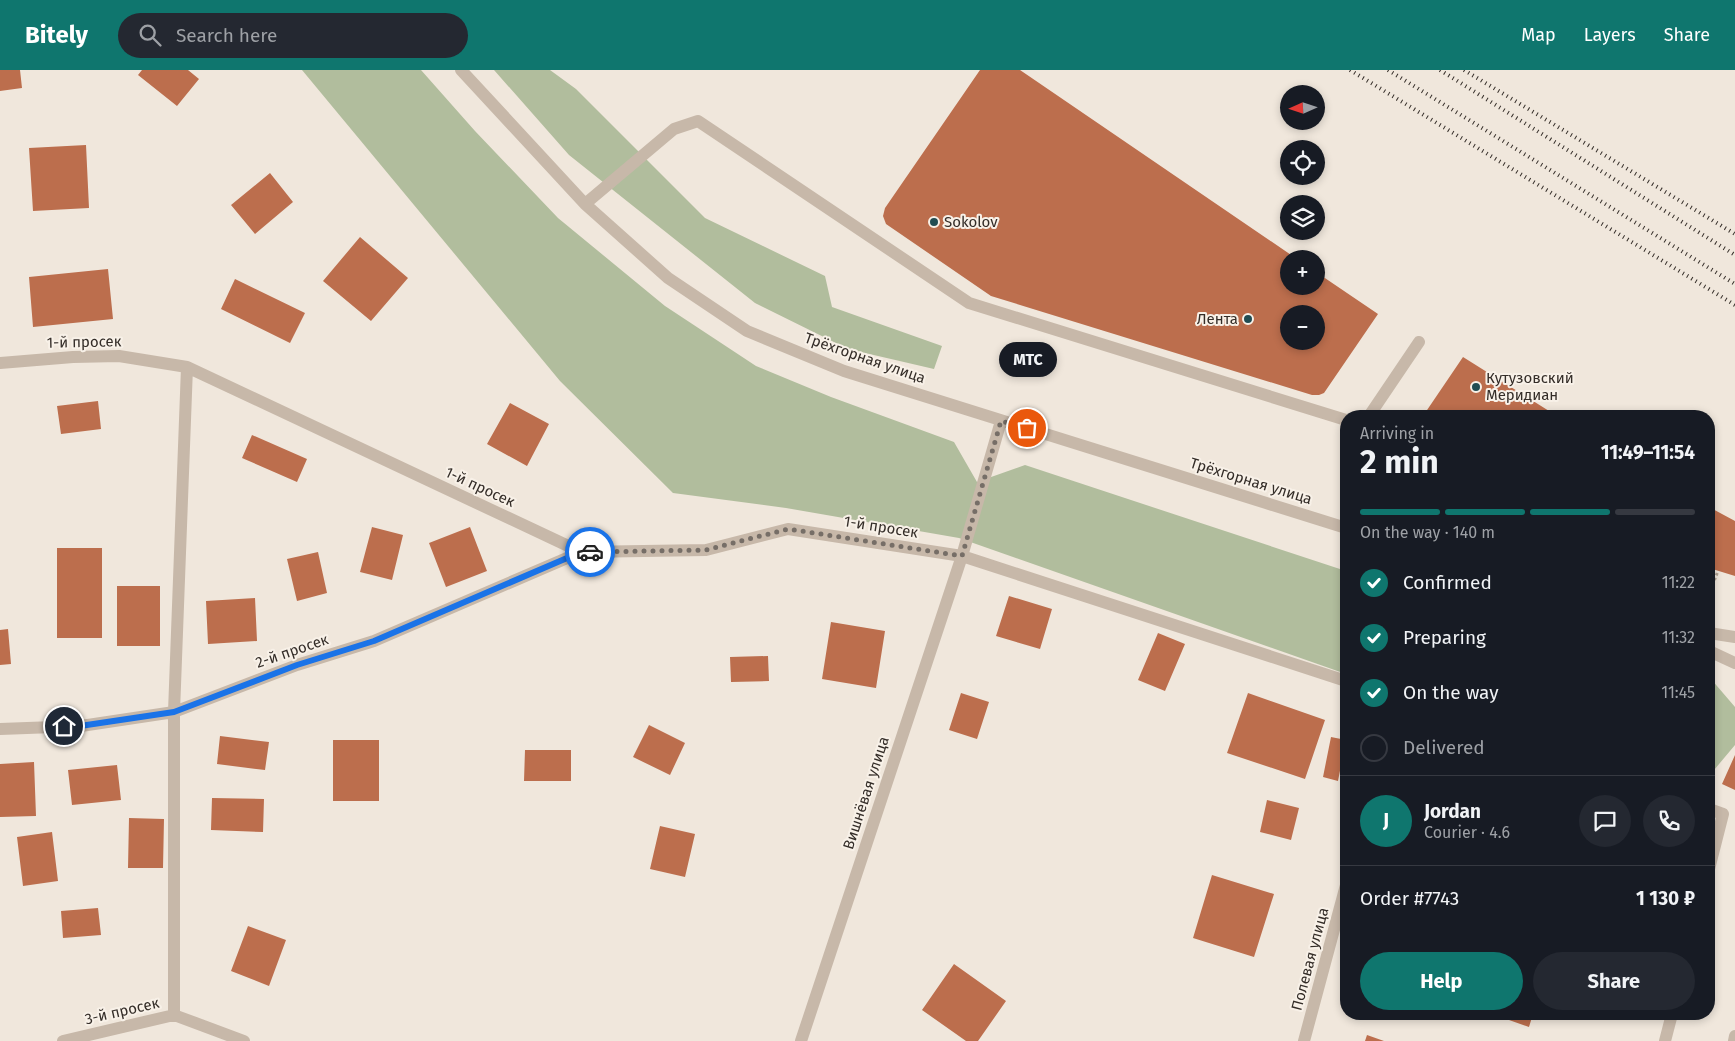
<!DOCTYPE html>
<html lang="en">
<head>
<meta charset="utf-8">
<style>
	:root { --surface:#171b24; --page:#242831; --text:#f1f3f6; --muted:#9ea1a6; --line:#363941; --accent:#0f766e }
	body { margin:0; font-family:"Fira Sans",sans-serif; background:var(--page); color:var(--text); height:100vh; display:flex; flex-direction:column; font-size:19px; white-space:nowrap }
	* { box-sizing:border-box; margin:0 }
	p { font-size:16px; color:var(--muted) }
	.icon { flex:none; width:28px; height:28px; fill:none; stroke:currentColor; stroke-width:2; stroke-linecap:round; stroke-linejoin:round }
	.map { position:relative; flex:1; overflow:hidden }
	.drawer { position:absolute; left:1340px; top:340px; width:375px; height:610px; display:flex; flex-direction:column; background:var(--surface); border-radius:20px; box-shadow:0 2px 8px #0003 }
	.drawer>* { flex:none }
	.needle { width:32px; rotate:267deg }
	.controls { position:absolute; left:1280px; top:15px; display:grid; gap:10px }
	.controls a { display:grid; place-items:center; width:45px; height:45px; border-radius:50%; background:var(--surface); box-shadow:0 2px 8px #0003; font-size:25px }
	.pin { position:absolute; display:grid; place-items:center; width:42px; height:42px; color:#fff; margin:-21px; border:2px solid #fff; border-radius:50%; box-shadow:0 1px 5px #0007 }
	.courier { position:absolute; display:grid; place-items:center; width:50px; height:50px; margin:-25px; border:4px solid #1a73e8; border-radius:50%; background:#fff; color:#222; box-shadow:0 1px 6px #0007 }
	.bubble { position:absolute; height:35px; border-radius:18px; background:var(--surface); box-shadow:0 2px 8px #0003; font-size:16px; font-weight:700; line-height:35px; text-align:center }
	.overview em { font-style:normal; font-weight:700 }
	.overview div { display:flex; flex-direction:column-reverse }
	.overview { display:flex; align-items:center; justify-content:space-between; height:85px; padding:0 20px }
	h1 { font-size:32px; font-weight:700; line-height:38px }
	.bar { display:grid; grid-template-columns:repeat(4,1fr); gap:8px 5px; align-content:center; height:60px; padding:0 20px }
	.bar i { height:6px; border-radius:4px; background:var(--line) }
	.bar .on { background:var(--accent) }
	.bar p { grid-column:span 4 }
	.line { display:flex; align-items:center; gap:12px; padding:0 20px; border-top:1px solid var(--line) }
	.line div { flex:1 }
	.round { display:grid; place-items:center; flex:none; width:52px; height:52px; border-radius:26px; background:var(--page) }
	ol { padding:0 20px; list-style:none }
	li { display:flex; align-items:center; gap:15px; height:55px }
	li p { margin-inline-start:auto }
	li .icon { padding:5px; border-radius:50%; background:var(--accent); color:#fff; stroke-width:4 }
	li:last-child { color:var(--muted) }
	li i { width:28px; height:28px; border:2px solid var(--line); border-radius:50% }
	.cta { display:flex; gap:10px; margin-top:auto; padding:10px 20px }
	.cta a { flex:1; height:58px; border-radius:30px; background:var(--accent); color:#fff; font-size:20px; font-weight:700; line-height:58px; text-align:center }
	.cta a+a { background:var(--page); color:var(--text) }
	header { display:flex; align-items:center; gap:30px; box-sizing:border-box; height:70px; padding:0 25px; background:var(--accent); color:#fff }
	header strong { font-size:24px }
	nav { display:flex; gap:28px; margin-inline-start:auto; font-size:18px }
	.search { width:350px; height:45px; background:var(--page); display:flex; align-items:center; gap:12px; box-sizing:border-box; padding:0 18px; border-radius:28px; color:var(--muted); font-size:19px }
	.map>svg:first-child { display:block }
	.green { fill:#b1bd9d }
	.building { fill:#bc6e4d; fill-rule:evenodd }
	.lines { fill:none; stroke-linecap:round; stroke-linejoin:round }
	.path { stroke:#b2a293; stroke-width:3; stroke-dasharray:2.5 2.5; stroke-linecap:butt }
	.minor { stroke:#c7b8a9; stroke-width:12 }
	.rail { stroke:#342d28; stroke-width:4; stroke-dasharray:1 4; stroke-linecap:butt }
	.done { stroke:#766e67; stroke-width:5; stroke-dasharray:0 9 }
	.route { stroke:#1a73e8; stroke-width:6 }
	.poi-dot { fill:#214c52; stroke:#f8f1e8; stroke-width:2 }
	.labels { text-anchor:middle; stroke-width:4; stroke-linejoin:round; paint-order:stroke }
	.poi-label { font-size:15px; fill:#342d28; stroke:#f8f1e8; text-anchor:start }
	.street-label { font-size:15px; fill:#342d28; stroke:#f8f1e8 }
</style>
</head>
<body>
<header>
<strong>Bitely</strong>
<div class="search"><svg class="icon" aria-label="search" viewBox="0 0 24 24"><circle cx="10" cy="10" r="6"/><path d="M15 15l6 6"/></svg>Search here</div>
<nav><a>Map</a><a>Layers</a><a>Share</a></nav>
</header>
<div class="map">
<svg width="1735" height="971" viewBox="0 0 1735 971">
	<rect width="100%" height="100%" fill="#f0e7dc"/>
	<!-- green -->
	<path class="green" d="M302,0H421L475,61L558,148L665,236L756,296L831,327L954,372L977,412L1025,395L1346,501V604L959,468L786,438L673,423L560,311Z
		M494,0H550L576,19L705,148L825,206L832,237L942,276L934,299L848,279L755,233L569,85Z
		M1709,608L1711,609L1735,637V675L1709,706Z"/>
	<!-- building -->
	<path class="building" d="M0,0H20L22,18L0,21Z
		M142,0H188L199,9L177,36L138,5Z
		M980,0H1020L1297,189H1289V216H1316V202L1378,244L1324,323L1319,325H1312L991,226L886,154L883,146L885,138ZM1289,244H1316V271H1289Z
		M86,75L89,138L33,141L29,78Z
		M270,103L293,132L255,164L231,135Z
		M360,167L408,208L371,251L323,211Z
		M108,199L113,249L33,257L29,207Z
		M235,209L305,243L290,273L221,239Z
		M1463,287L1557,346H1423Z
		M98,331L101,359L61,364L57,336Z
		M510,333L549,354L527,396L487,374Z
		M252,365L307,389L297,412L242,388Z
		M1709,437L1735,451V506L1709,498Z
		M372,457L403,465L392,510L360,502Z
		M470,457L487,501L446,517L429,473Z
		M57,478H102V568H57Z
		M318,482L327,523L297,531L287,489Z
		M117,516H160V576H117Z
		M1009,526L1052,539L1040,579L996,566Z
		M255,528L257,571L208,574L206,531Z
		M831,552L885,561L876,618L822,609Z
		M8,559L11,594L0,595V560Z
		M1158,563L1185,574L1165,621L1138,610Z
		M768,586L769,611L731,612L730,587Z
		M961,623L989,632L977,669L949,660Z
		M1248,623L1325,650L1305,709L1227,683Z
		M649,655L685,673L670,705L633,687Z
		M220,666L269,672L265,700L217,694Z
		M1331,667L1346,670L1338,711L1323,707Z
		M333,670H379V731H333Z
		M525,680H571V711H524Z
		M1735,685V720L1722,714Z
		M34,692L36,746L0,747V694Z
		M117,695L121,730L72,735L68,700Z
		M212,728L264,729L263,762L211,760Z
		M1267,730L1299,738L1291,770L1260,762Z
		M129,748L164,749L163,798H128Z
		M660,756L695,764L685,807L650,799Z
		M52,762L58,811L23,816L17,767Z
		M1212,805L1274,824L1254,887L1193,868Z
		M98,838L101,865L63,868L61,841Z
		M248,856L286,870L269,916L231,901Z
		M954,894L1006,931L978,971H966L922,940Z
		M1492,944H1533L1529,957Z
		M1367,965L1384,971H1365Z"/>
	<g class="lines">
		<!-- path -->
		<path class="path" d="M1709,524L1718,501"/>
		<!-- minor -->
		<path class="minor" d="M461,0L585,134L668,208L747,261L844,301L1346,458
			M585,134L674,59L698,51L969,233L1346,350
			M0,293L73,287L119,286L187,297L581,482L706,480L788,459L962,486L1346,611
			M1369,346L1419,272
			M1709,563L1735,567
			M1709,581L1735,593
			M0,659L81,656L174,642L297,595L374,571L581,482
			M1709,739L1723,744L1709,799
			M174,945V642L187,297
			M63,971L174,945L244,971
			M801,971L962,486L1001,351
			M1304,971L1346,815
			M1665,971L1672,944
			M1734,971L1735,966"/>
		<!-- rail -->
		<path class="rail" d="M1350,0L1735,235
			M1388,0L1735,214
			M1440,0L1735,185
			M1464,0L1735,164"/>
	</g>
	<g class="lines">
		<!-- done -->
		<path class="done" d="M590,482L706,480L788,459L962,486L1001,351L1027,358"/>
		<!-- route -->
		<path class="route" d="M64,656H80L174,642L297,595L374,571L581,482H590"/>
	</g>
	<!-- markers -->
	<g class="poi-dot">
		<circle cx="934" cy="152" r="5"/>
		<circle cx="1248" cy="249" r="5"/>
		<circle cx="1476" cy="317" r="5"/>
	</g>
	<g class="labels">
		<!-- poi labels -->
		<g class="poi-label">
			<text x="944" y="157">Sokolov</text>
			<text x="1238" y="254" text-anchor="end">Лента</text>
			<text x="1486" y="313">Кутузовский<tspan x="1486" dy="17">Меридиан</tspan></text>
		</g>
		<!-- street labels -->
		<g class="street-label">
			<text transform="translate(84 272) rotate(-1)" y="5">1-й просек</text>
			<text transform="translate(865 288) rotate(19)" y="5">Трёхгорная улица</text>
			<text transform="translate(1251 411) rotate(17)" y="5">Трёхгорная улица</text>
			<text transform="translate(480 417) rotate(25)" y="5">1-й просек</text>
			<text transform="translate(881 457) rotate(9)" y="5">1-й просек</text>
			<text transform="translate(292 581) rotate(-19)" y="5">2-й просек</text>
			<text transform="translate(866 723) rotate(-72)" y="5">Вишнёвая улица</text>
			<text transform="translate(1310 889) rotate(-75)" y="5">Полевая улица</text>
			<text transform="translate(122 941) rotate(-13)" y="5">3-й просек</text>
		</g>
	</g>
</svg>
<div class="controls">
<a><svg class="needle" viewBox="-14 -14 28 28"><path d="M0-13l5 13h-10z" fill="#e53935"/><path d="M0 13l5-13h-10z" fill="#9ea1a6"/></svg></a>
<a><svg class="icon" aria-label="locate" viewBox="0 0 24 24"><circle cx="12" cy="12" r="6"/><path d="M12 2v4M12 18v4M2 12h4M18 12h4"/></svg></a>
<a><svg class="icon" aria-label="layers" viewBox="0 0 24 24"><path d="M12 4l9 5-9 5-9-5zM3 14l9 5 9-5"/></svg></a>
<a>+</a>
<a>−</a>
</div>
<div class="pin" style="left:1027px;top:358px;background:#ea580c"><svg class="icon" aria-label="bag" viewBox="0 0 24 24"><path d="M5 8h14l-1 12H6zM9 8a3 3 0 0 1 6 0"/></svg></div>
<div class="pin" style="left:64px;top:656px;background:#1f2937"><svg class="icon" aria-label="home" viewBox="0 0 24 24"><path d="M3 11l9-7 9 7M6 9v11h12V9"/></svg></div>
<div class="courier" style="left:590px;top:482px"><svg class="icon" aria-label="car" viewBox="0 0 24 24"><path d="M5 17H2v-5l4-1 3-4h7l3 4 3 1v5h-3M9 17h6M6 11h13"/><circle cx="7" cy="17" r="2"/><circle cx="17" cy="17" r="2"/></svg></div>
<div class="bubble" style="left:999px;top:272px;width:58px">МТС</div>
<section class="drawer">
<div class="overview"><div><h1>2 min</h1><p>Arriving in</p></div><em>11:49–11:54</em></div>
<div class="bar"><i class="on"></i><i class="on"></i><i class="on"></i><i></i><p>On the way · 140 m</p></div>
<ol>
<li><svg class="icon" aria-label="check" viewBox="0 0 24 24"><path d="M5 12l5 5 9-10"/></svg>Confirmed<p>11:22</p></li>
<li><svg class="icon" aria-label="check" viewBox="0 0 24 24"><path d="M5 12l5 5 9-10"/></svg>Preparing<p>11:32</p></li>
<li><svg class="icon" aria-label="check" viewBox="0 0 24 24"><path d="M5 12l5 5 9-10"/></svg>On the way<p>11:45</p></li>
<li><i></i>Delivered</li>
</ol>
<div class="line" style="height:90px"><b class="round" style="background:var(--accent);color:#fff">J</b><div><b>Jordan</b><p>Courier · 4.6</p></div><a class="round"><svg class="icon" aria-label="chat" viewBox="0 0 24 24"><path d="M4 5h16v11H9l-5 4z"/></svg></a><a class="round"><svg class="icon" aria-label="phone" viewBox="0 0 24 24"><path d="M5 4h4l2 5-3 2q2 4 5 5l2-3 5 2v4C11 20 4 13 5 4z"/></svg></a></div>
<div class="line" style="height:65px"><div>Order #7743</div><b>1 130 ₽</b></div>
<div class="cta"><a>Help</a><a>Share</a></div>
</section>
</div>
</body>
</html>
